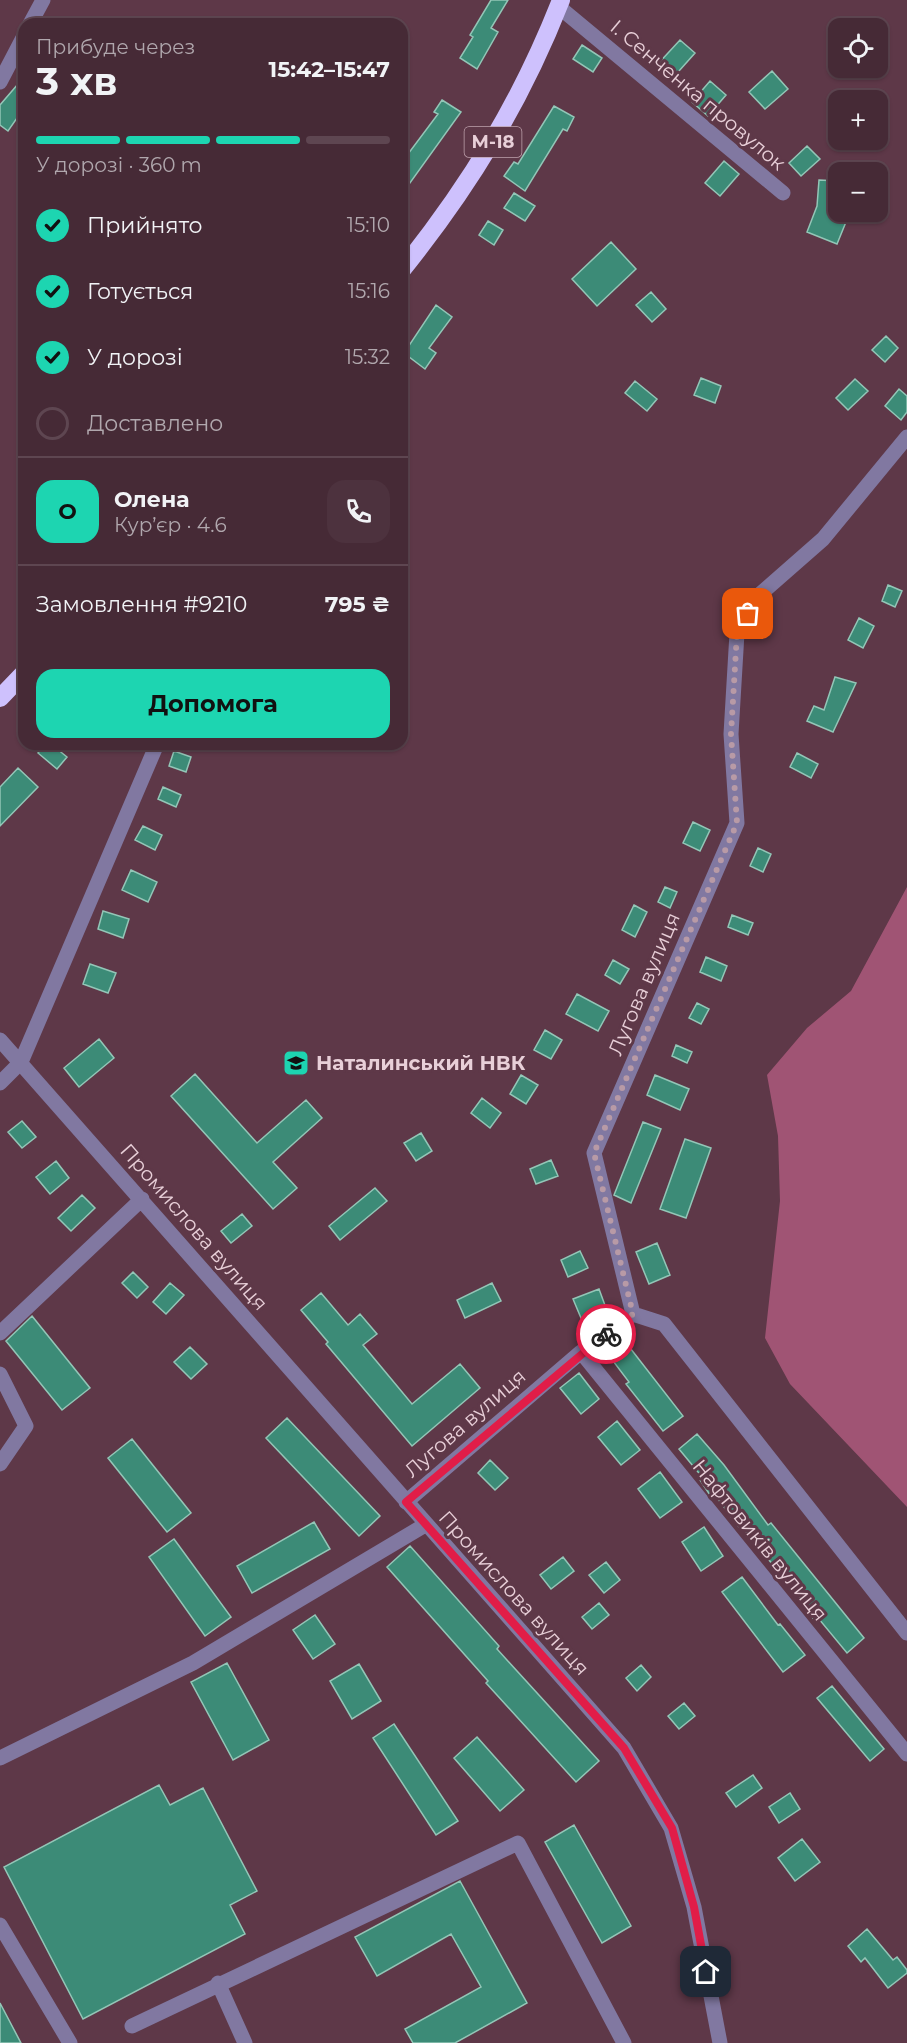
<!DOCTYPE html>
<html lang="uk">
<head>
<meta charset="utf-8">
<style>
	:root { --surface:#462a36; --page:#4d323e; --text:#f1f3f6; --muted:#b0a7ad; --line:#5e4651; --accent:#1dd5b1 }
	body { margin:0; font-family:Montserrat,sans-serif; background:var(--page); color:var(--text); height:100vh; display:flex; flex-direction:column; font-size:22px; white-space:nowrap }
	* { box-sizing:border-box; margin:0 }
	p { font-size:20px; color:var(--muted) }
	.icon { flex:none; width:33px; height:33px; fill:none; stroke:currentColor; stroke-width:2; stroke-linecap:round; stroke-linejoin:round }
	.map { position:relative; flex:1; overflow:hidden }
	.details { position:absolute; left:18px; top:18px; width:390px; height:732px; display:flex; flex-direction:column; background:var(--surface); border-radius:18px; box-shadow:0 2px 4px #0004,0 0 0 2px var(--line) }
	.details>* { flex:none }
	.controls { position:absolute; left:828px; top:18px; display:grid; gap:12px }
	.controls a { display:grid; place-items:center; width:60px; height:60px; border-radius:12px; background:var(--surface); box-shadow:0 2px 4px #0004,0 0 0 2px var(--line); font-size:30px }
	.pin { position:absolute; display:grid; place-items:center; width:51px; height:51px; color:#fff; margin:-26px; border-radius:12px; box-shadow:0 3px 9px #0006 }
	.courier { position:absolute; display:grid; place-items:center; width:60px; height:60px; margin:-30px; border:4px solid #e11d48; border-radius:50%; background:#fff; color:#222; box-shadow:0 2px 8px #0007 }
	.summary em { font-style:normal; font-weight:700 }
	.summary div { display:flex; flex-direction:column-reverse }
	.summary { display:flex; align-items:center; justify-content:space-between; height:102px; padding:0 18px }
	h1 { font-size:39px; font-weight:700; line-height:45px }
	.bar { display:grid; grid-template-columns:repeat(4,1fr); gap:9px 6px; align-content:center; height:72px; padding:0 18px }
	.bar i { height:8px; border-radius:4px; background:var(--line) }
	.bar .on { background:var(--accent) }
	.bar p { grid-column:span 4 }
	.line { display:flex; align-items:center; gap:15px; padding:0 18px; border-top:2px solid var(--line) }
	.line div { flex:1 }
	.round { display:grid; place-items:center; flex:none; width:63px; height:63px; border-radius:18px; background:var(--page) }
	ol { padding:0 18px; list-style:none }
	li { display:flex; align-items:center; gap:18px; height:66px }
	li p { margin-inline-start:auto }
	li .icon { padding:6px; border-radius:50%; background:var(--accent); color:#111; stroke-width:4 }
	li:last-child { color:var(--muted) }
	li i { width:33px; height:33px; border:3px solid var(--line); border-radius:50% }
	.action { display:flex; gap:12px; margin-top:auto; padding:12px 18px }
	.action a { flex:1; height:69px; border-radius:18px; background:var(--accent); color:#111; font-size:24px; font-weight:700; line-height:69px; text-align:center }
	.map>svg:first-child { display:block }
	.green { fill:#a05474 }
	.building { fill:#3c8b77; stroke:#93c6b7; stroke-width:1.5 }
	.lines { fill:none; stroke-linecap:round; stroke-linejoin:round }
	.minor { stroke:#8178a1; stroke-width:15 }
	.highway { stroke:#cec1fd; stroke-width:18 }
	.done { stroke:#b89aa6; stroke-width:6; stroke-dasharray:0 10.8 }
	.route { stroke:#e11d48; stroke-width:8 }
	.labels { text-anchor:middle; stroke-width:6; stroke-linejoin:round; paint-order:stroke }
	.shield { fill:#5e3848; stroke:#bfa2ad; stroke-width:1.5 }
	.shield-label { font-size:18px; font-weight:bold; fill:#e8cfd8 }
	.street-label { font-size:20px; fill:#e8cfd8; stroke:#5e3848 }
	.poi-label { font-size:20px; font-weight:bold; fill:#e8cfd8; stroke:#5e3848; text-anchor:start }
</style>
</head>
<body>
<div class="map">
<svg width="907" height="2043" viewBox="0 0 907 2043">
	<rect width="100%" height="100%" fill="#5e3848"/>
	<!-- green -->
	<path class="green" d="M907,887V1507L790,1384L765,1338L780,1201L778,1136L767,1075L807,1028L851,991Z"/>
	<!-- building -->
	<path class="building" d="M491,0H508L491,28L498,32L477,69L460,58L473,37L470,35Z
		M680,40L695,53L671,80L656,66Z
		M582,45L602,58L593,72L573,59Z
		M772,71L788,89L765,109L749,92Z
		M24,77V108L8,131L0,125V105Z
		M710,81L726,95L708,116L692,102Z
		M442,100L461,112L402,194V162L438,114L434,112Z
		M554,106L574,117L567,131L563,129L525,191L504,176L514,162L518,164Z
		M807,146L820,159L801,176L789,163Z
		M724,161L739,174L720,196L705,183Z
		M819,180L838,181V219L846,222L837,244L807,232L817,206Z
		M514,193L535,206L525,221L504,208Z
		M488,221L503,230L494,245L479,235Z
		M611,242L636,269L597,306L572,279Z
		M651,292L666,309L652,322L636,305Z
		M436,305L452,317L429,348L436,353L425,369L404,353Z
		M886,336L898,348L885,362L872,350Z
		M701,378L721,386L715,403L694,395Z
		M855,379L868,391L848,410L836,398Z
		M635,381L657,399L647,411L625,393Z
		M899,389L907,396V412L901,420L885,406Z
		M888,585L902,591L895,607L882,601Z
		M859,618L874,626L863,648L848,640Z
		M835,677L856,683L833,732L807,721L814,706L824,710Z
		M45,744H51L67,757L57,769L38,753Z
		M174,751L191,757L186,772L169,766Z
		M797,753L818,764L811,778L790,767Z
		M18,768L38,787L0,826V787Z
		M163,787L181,795L176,807L158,799Z
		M693,822L710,830L700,851L683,843Z
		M143,826L162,835L155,850L135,840Z
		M758,848L771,854L763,872L750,866Z
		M131,870L157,882L148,902L122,890Z
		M665,887L677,892L670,908L658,902Z
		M634,905L647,912L635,937L622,930Z
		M103,911L129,919L123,938L98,929Z
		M732,915L753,923L748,935L728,927Z
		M706,957L727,966L721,981L700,972Z
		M613,960L629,969L620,984L605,975Z
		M90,964L116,973L108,993L83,984Z
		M577,994L609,1011L598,1031L566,1014Z
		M697,1003L709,1009L701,1024L689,1018Z
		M545,1030L562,1040L551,1059L534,1050Z
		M99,1039L114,1058L79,1087L64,1068Z
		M676,1045L692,1052L687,1063L672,1056Z
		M195,1074L257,1143L306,1100L322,1118L273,1162L297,1188L273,1209L171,1096Z
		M521,1075L538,1085L526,1104L510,1094Z
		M655,1075L689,1089L680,1110L647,1095Z
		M482,1098L501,1113L490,1128L471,1113Z
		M22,1121L36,1137L22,1148L8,1132Z
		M643,1122L661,1129L631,1203L614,1195Z
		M421,1133L432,1151L416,1161L404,1143Z
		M685,1139L711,1148L686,1218L660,1209Z
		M551,1160L558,1176L536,1184L530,1169Z
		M56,1161L69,1178L50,1194L36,1177Z
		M375,1188L387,1201L340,1240L329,1226Z
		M82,1195L95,1208L71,1231L58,1218Z
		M242,1214L252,1226L231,1243L221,1231Z
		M657,1243L670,1275L649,1284L636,1252Z
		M580,1251L588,1268L568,1277L561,1260Z
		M133,1272L148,1287L137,1298L122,1283Z
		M170,1283L184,1295L166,1314L153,1302Z
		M492,1283L501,1301L465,1318L457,1300Z
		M599,1289L606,1308L581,1318L573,1299Z
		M321,1293L348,1325L360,1314L377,1334L363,1345L412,1404L460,1364L480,1388L412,1446L326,1344L328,1342L301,1310Z
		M32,1316L90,1388L62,1410L6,1341Z
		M627,1344L683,1416L663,1431L626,1384L629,1382L610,1357Z
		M190,1347L207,1364L191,1379L174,1362Z
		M579,1373L599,1399L581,1414L560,1388Z
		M287,1418L380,1516L359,1536L266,1438Z
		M617,1421L640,1450L621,1465L598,1437Z
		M697,1434L724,1465L768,1525L771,1523L864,1638L847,1653L819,1619L816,1622L804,1607L806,1605L741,1526L739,1527L715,1495L712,1498L700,1480L703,1478L679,1449Z
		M132,1439L191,1513L167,1532L108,1458Z
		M490,1460L508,1478L495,1490L478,1473Z
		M660,1472L682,1502L660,1518L638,1489Z
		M314,1522L330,1549L252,1593L237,1566Z
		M704,1527L723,1556L701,1571L682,1542Z
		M174,1539L231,1617L205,1636L149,1557Z
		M410,1546L499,1646L497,1649L599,1761L576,1782L486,1683L488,1681L387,1567Z
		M563,1557L574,1571L551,1589L540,1575Z
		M606,1562L620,1580L604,1593L589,1575Z
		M742,1577L778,1625L780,1624L805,1655L783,1672L722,1592Z
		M599,1603L609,1615L592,1629L582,1617Z
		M315,1615L335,1644L313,1659L293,1630Z
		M227,1663L269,1740L233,1760L191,1682Z
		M359,1664L381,1701L352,1719L330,1681Z
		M641,1665L651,1677L637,1691L626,1678Z
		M832,1686L884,1749L870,1761L817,1698Z
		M684,1703L695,1716L679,1729L668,1716Z
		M394,1724L458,1821L436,1835L373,1738Z
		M477,1737L524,1790L500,1811L454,1758Z
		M753,1775L762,1788L736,1807L726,1793Z
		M159,1785L170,1805L203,1788L257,1891L230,1905L245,1934L83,2019L4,1867Z
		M790,1793L800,1809L779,1823L769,1807Z
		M574,1825L631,1926L602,1943L545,1842Z
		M802,1839L820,1862L795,1881L778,1858Z
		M460,1881L527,2003L455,2043H413L405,2029L481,1987L451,1934L377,1976L355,1937Z
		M867,1929L893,1960L897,1957L907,1970V1973L888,1988L865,1958L861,1962L848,1946Z
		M0,2003L21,2043H0Z"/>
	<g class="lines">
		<!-- minor -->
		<path class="minor" d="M559,7L783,193
			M30,24L43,0
			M0,82L24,36
			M0,1040L624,1748L671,1828L694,1907L720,2043
			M0,1083L21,1062L157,744
			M633,1314L664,1324L907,1633
			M0,1333L142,1199
			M581,1352L907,1754
			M0,1374L26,1426L0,1464
			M406,1502L581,1352L633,1314L594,1153L737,823L731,734L737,633L758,596L823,539L907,437
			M0,1758L193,1663L425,1525
			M0,1925L70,2043
			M218,1983L245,2043
			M132,2026L518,1843L624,2043"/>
		<!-- highway -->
		<path class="highway" d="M402,270C470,185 521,102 561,0
			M0,698L24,673"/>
	</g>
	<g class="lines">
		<!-- done -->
		<path class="done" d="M606,1334L633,1314L594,1153L737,823L731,734L737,633L748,614"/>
		<!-- route -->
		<path class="route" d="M606,1334L406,1502L624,1748L672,1828L694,1907L706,1972"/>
	</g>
	<!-- icons -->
	<defs>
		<g id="school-square" transform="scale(1.35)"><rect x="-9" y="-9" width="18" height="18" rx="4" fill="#1dd5b1" stroke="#5e3848"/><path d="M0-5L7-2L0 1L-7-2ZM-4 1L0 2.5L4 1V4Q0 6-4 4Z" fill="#111"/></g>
	</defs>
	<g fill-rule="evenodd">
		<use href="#school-square" x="296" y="1063"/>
	</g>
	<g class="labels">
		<!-- shield labels -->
		<rect class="shield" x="464.5" y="127" width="57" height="30" rx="4.5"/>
		<g class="shield-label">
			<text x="493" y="148">М-18</text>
		</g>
		<!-- street labels -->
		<g class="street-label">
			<text transform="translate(698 95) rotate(40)" y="7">І. Сенченка провулок</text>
			<text transform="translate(644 984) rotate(-67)" y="7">Лугова вулиця</text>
			<text transform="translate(194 1227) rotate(49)" y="7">Промислова вулиця</text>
			<text transform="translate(465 1423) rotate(-41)" y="7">Лугова вулиця</text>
			<text transform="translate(760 1540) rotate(51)" y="7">Нафтовиків вулиця</text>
			<text transform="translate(514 1593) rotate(48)" y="7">Промислова вулиця</text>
		</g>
		<!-- poi labels -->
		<g class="poi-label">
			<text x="316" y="1070">Наталинський НВК</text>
		</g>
	</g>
</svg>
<div class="controls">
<a><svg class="icon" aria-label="locate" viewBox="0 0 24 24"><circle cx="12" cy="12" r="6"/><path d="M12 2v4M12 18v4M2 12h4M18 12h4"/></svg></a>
<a>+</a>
<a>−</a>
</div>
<div class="pin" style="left:748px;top:614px;background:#ea580c"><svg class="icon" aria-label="bag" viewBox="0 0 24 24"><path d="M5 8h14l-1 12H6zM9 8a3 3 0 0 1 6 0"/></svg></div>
<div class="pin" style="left:706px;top:1972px;background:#1f2937"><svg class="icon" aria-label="home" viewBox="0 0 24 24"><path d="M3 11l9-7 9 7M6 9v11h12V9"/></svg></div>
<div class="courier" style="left:606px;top:1334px"><svg class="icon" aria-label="bike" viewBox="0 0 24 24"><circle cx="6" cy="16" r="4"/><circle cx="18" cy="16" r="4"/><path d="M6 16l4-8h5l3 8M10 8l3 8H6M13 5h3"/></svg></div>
<section class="details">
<div class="summary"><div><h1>3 хв</h1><p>Прибуде через</p></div><em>15:42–15:47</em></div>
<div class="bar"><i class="on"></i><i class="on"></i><i class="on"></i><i></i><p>У дорозі · 360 m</p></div>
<ol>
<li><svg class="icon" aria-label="check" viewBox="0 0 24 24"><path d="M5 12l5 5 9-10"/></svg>Прийнято<p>15:10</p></li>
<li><svg class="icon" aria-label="check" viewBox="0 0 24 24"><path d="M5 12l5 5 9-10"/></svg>Готується<p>15:16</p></li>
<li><svg class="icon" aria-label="check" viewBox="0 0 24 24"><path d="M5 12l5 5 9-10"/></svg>У дорозі<p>15:32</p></li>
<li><i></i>Доставлено</li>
</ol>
<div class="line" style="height:108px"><b class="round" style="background:var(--accent);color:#111">О</b><div><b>Олена</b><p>Кур’єр · 4.6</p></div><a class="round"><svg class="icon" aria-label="phone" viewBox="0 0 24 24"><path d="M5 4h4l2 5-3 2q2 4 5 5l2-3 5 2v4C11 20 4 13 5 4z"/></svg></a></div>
<div class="line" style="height:78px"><div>Замовлення #9210</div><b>795 ₴</b></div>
<div class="action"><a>Допомога</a></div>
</section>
</div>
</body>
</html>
